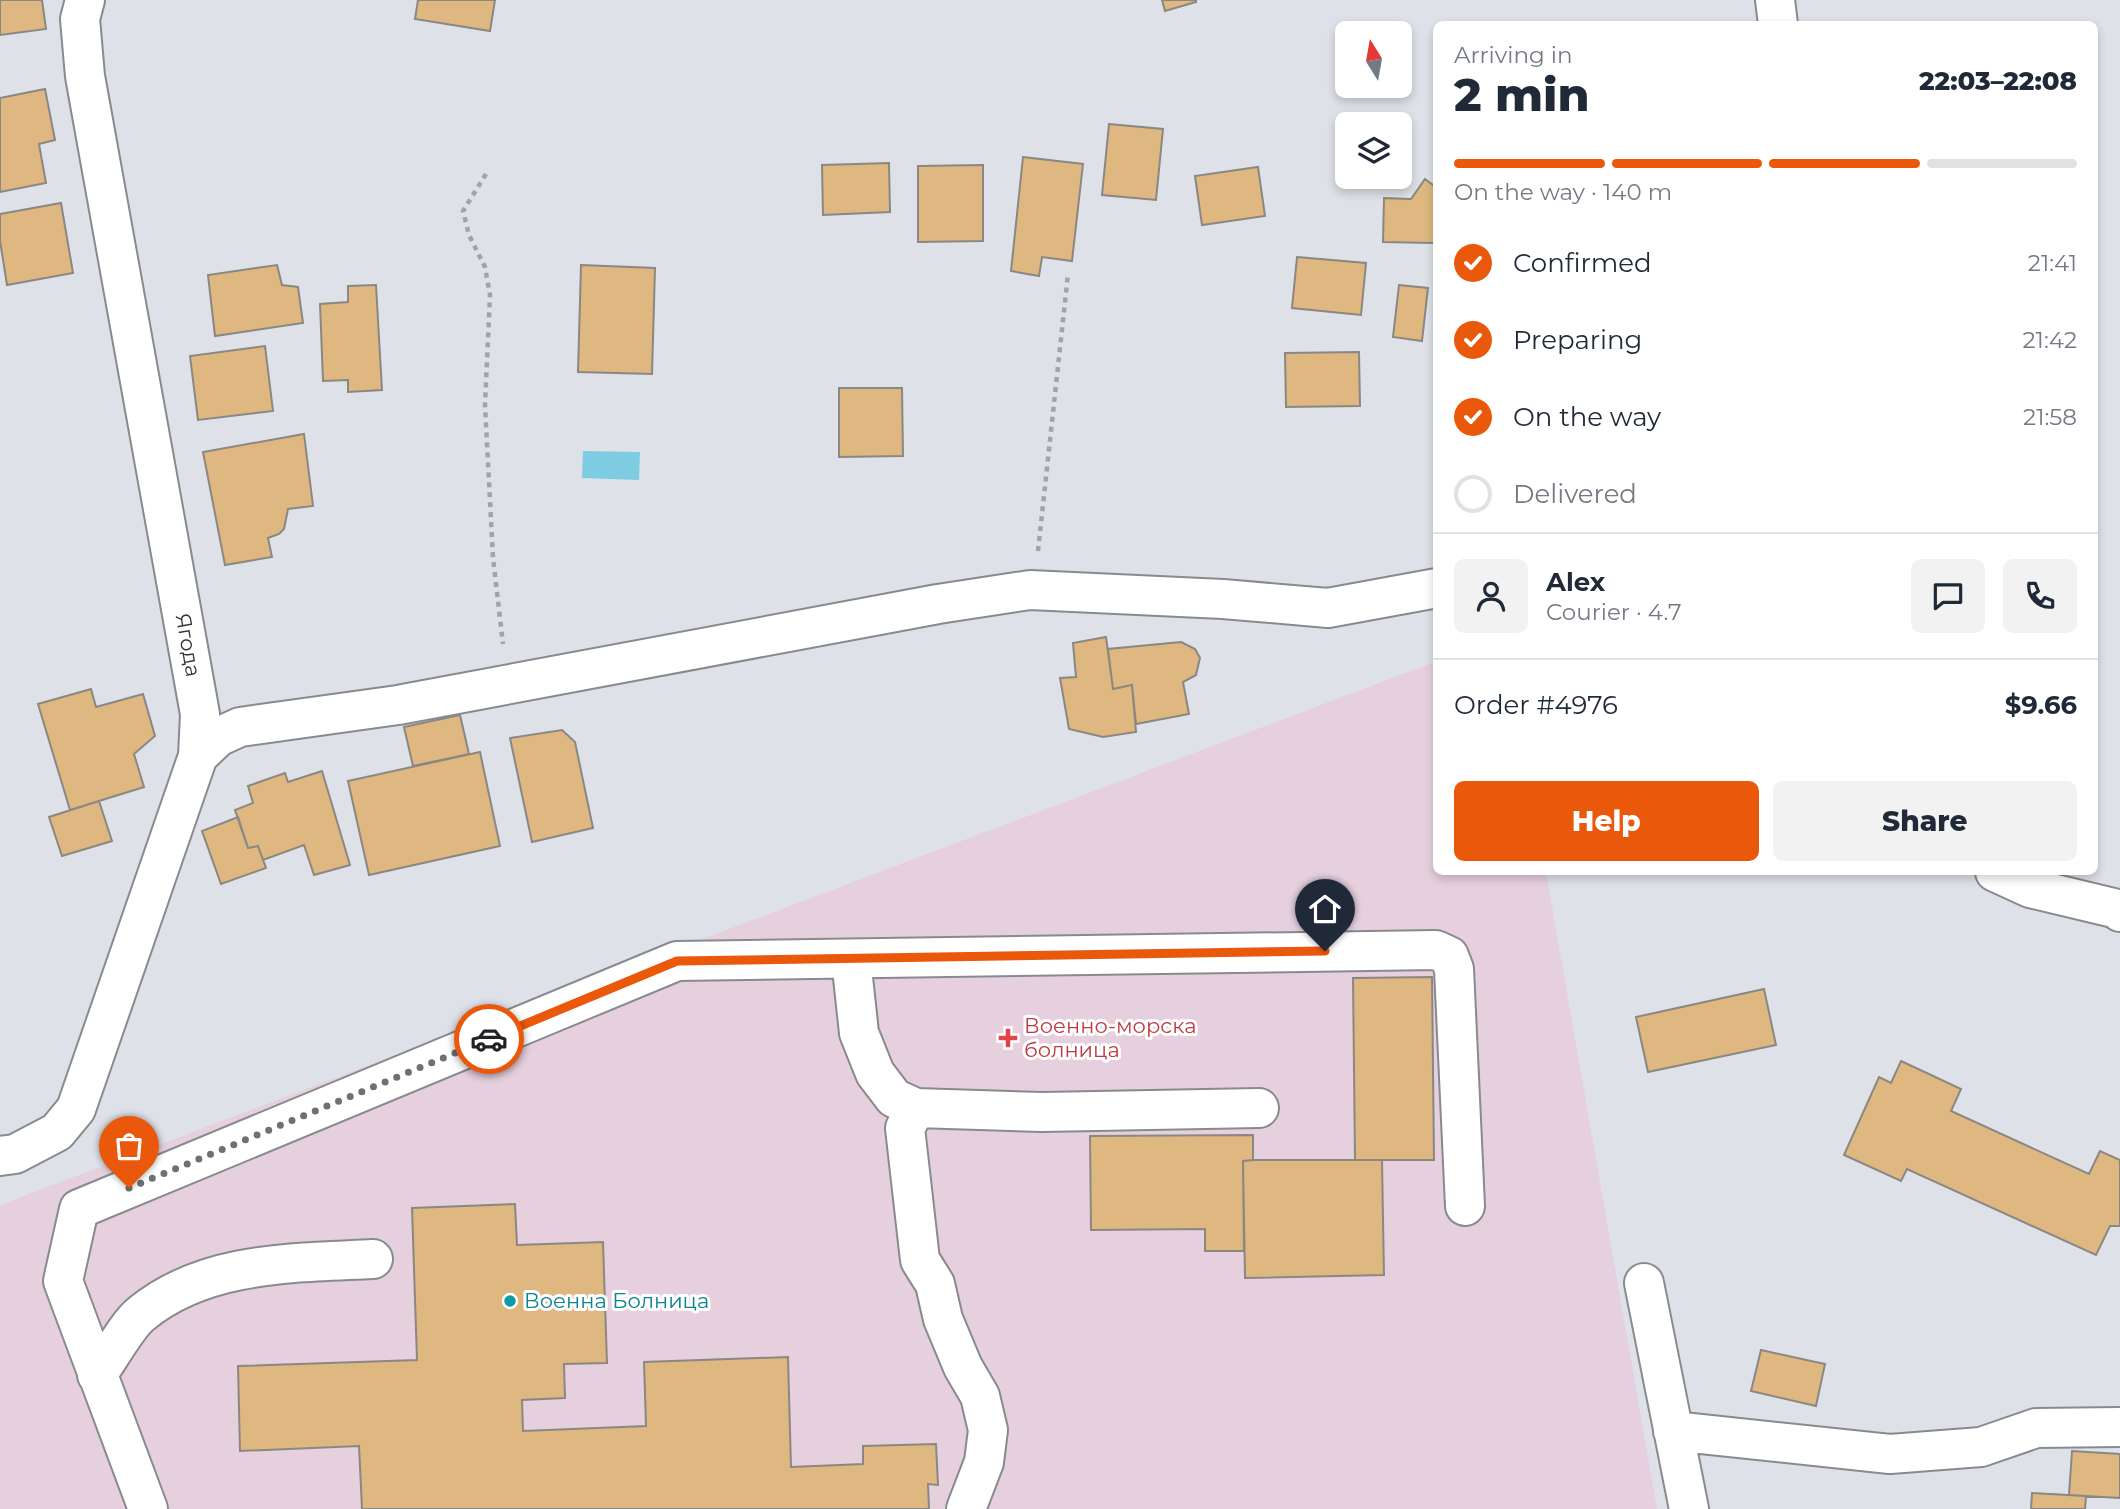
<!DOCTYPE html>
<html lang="en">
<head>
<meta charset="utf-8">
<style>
	:root { --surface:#fff; --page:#f2f2f3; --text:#1f2937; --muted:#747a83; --line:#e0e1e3; --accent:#ea580c }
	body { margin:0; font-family:Montserrat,sans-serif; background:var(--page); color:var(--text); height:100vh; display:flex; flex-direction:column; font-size:26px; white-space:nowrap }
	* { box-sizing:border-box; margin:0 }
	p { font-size:23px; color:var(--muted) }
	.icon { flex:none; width:38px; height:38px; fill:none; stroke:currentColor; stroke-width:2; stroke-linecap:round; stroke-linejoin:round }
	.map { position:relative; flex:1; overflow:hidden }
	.details { position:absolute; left:1433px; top:21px; width:665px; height:854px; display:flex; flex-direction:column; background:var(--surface); border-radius:10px; box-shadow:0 4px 10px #0003 }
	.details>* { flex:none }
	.needle { width:46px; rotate:349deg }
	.buttons { position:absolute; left:1335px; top:21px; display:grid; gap:14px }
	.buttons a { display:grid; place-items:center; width:77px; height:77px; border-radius:10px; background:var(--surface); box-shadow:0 4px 10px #0003; font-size:35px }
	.pin { position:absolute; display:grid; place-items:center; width:60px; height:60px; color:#fff; margin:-72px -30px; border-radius:50% 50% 50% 0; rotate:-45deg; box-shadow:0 0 7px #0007 }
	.pin .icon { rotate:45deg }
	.courier { position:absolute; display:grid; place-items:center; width:70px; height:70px; margin:-35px; border:5px solid #ea580c; border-radius:50%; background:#fff; color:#222; box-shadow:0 2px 9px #0007 }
	.overview em { font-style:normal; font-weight:800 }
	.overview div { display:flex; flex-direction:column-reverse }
	.overview { display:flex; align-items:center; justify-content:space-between; height:119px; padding:0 21px }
	h1 { font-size:46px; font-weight:800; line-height:52px }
	.bar { display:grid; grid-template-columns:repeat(4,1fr); gap:10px 7px; align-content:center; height:84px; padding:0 21px }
	.bar i { height:9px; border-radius:5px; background:var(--line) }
	.bar .current { background:var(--accent) }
	.bar p { grid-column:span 4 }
	.line { display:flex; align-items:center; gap:18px; padding:0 21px; border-top:2px solid var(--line) }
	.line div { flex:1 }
	.round { display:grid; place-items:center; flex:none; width:74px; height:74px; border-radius:10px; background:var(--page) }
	ol { padding:0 21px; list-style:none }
	li { display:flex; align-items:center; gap:21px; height:77px }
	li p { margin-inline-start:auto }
	li .icon { padding:7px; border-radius:50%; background:var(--accent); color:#fff; stroke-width:4 }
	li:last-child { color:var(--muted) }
	li i { width:38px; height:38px; border:4px solid var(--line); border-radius:50% }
	.action { display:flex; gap:14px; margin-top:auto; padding:14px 21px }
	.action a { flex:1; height:80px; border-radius:10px; background:var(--accent); color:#fff; font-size:28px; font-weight:800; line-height:80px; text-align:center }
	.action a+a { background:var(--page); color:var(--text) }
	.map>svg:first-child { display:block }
	.medical { fill:#e6d0de }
	.water { fill:#7dcce1 }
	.building { fill:#deb781; stroke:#8b8782; stroke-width:2 }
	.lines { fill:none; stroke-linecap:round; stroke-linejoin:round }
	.minor-casing { stroke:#878a8f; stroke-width:42 }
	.path { stroke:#a1a3a8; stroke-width:4.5; stroke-dasharray:5 5; stroke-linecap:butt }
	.minor { stroke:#fff; stroke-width:38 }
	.done { stroke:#6e7174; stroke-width:7; stroke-dasharray:0 12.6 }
	.route { stroke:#ea580c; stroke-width:9 }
	.health-dot { fill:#e0444e; stroke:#fff; stroke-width:2.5 }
	.culture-dot { fill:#0f9aa8; stroke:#fff; stroke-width:2.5 }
	.labels { text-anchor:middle; stroke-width:6; stroke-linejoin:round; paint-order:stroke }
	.street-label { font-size:21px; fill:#323436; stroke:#fff }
	.health-label { font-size:21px; fill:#be3a42; stroke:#fff; text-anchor:start }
	.culture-label { font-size:21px; fill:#0d838f; stroke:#fff; text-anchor:start }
</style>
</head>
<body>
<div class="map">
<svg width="2120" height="1509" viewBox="0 0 2120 1509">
	<rect width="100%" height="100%" fill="#dee1e7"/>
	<!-- medical -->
	<path class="medical" d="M1437,661V872H1546L1657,1509H0V1205Z"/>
	<!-- water -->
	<path class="water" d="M583,451L640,452L639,480L582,478Z"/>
	<!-- building -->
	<path class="building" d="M0,0H42L46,29L0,35Z
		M418,0H495L490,31L415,19Z
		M1162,0H1196V2L1165,11Z
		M45,89L55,140L39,144L46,183L0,192V98Z
		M1109,124L1163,129L1156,200L1102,195Z
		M1023,157L1083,164L1072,261L1042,257L1039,276L1011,271Z
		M889,163L890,212L823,215L822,165Z
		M983,165V241L918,242V166Z
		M1258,167L1265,216L1202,225L1195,176Z
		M1425,179L1437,188V238L1433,243L1383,242L1384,198L1411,199Z
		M61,203L73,273L7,285L0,241V214Z
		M1297,257L1366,263L1361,315L1292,308Z
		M277,265L282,285L298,287L303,323L215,336L208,275Z
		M581,265L655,268L652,374L578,372Z
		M376,285L382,390L348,392V380L323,381L320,304L348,302V286Z
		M1399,285L1428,288L1422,341L1393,337Z
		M265,346L273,411L198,420L190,356Z
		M1359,352L1360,406L1286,407L1285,353Z
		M839,388H902L903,456L839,457Z
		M304,434L313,506L288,509L284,529L279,534L268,538L272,557L225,565L203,452Z
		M1106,637L1113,689L1132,685L1136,732L1103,737L1069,729L1060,678L1076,677L1073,643Z
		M1181,642L1195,649L1200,658L1196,675L1183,682L1189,714L1136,724L1132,685L1113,689L1108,649Z
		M91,689L96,707L143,694L155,736L134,754L144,787L70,810L38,704Z
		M460,715L469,754L413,766L404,727Z
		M562,730L575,742L593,828L532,842L510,738Z
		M480,752L500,846L369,875L348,781Z
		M322,771L350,865L314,875L304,845L263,860L258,846L248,848L235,810L253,803L248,786L285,773L288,782Z
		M99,801L112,841L62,856L49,817Z
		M238,817L248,848L258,846L266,868L221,884L202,831Z
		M1432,977L1434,1160H1355L1353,978Z
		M1764,989L1776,1045L1648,1072L1636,1017Z
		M1901,1061L1961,1089L1951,1111L2089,1174L2100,1151L2120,1160V1226H2110L2096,1255L1907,1169L1901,1181L1844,1155L1879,1077L1891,1083Z
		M1253,1135V1160L1243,1161L1244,1251H1205V1229L1091,1230L1090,1136Z
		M1253,1160H1382L1384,1275L1245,1278L1243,1161Z
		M515,1204L517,1245L603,1242L607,1363L564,1364L565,1398L522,1400L523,1431L646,1426L644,1362L788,1357L791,1467L863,1464V1446L936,1444L938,1485L928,1484L929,1509H362L359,1446L240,1451L238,1366L417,1360L412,1208Z
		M1761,1350L1825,1364L1816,1406L1751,1391Z
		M2072,1451L2120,1454V1498L2069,1495Z
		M2032,1493L2086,1496L2085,1509H2031Z"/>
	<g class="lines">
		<!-- minor casing -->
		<g class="minor-casing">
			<path id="minor" d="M1775,0L1778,24
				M198,756L218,737L240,727L398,705L938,604L1030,590L1223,599L1328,608L1437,588
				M1995,872L2030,888L2118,909L2120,912
				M851,959L859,1033L875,1073L894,1098L916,1108L1042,1112L1259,1108
				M916,1108L905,1128L920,1260L935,1284L943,1319L963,1367L980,1396L988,1430L984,1462L966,1509
				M0,1156L15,1154L57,1132L76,1109L198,756L200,714L85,76L80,19L85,0
				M1644,1283L1689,1509
				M97,1375C109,1359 127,1325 141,1314C205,1261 294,1263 373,1259
				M1673,1431L1890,1454L1981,1447L2036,1428L2120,1427
				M148,1509L63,1281L79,1209L677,961L1436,950L1449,956L1454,969L1465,1206"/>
		</g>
		<!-- path -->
		<path class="path" d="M486,174L463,211L469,235L485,267L490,295L485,405L493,558L503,644
			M1038,551L1068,274"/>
		<!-- minor -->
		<use href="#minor" class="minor"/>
	</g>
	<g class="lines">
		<!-- done -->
		<path class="done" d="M129,1188L489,1039"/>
		<!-- route -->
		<path class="route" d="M489,1039L677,961L1325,951"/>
	</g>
	<!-- markers -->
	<path class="health-dot" d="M1004.5 1027.5h7v7h7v7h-7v7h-7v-7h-7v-7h7z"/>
	<circle class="culture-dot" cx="510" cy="1301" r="7"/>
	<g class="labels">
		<!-- street labels -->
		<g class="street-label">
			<text transform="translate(188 645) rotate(80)" y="7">Ягода</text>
		</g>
		<!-- health labels -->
		<g class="health-label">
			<text x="1024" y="1033">Военно-морска<tspan x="1024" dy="24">болница</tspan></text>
		</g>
		<!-- culture labels -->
		<g class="culture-label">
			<text x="524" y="1308">Военна Болница</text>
		</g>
	</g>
</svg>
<div class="buttons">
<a><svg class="needle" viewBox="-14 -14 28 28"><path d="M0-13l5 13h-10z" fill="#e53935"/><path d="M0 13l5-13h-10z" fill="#747a83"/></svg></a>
<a><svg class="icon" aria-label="layers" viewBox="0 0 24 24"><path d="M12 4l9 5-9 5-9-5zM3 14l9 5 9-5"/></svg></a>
</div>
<div class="pin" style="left:129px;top:1188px;background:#ea580c"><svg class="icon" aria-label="bag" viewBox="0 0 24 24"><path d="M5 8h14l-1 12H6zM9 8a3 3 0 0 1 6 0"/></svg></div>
<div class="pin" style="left:1325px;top:951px;background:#1f2937"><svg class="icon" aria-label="home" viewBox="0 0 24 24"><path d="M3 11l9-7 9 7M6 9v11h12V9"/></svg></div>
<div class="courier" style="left:489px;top:1039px"><svg class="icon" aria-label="car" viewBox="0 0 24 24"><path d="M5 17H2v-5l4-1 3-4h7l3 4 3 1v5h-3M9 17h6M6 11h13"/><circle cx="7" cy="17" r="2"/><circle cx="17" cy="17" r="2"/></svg></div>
<section class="details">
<div class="overview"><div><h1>2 min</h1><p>Arriving in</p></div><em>22:03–22:08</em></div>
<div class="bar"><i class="current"></i><i class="current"></i><i class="current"></i><i></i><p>On the way · 140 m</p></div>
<ol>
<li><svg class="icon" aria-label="check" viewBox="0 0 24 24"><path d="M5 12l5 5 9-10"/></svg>Confirmed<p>21:41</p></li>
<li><svg class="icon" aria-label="check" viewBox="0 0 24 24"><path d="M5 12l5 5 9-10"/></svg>Preparing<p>21:42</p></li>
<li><svg class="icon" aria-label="check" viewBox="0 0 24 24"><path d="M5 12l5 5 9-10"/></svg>On the way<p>21:58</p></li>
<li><i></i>Delivered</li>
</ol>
<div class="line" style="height:126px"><a class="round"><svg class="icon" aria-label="person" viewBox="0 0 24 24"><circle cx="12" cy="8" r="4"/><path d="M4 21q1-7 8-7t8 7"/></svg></a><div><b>Alex</b><p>Courier · 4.7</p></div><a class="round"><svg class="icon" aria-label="chat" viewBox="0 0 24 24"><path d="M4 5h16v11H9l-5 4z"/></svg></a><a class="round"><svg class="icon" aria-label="phone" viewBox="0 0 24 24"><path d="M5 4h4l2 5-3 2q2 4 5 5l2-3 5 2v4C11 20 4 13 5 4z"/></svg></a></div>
<div class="line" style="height:91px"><div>Order #4976</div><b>$9.66</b></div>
<div class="action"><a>Help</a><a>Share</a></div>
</section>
</div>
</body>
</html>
